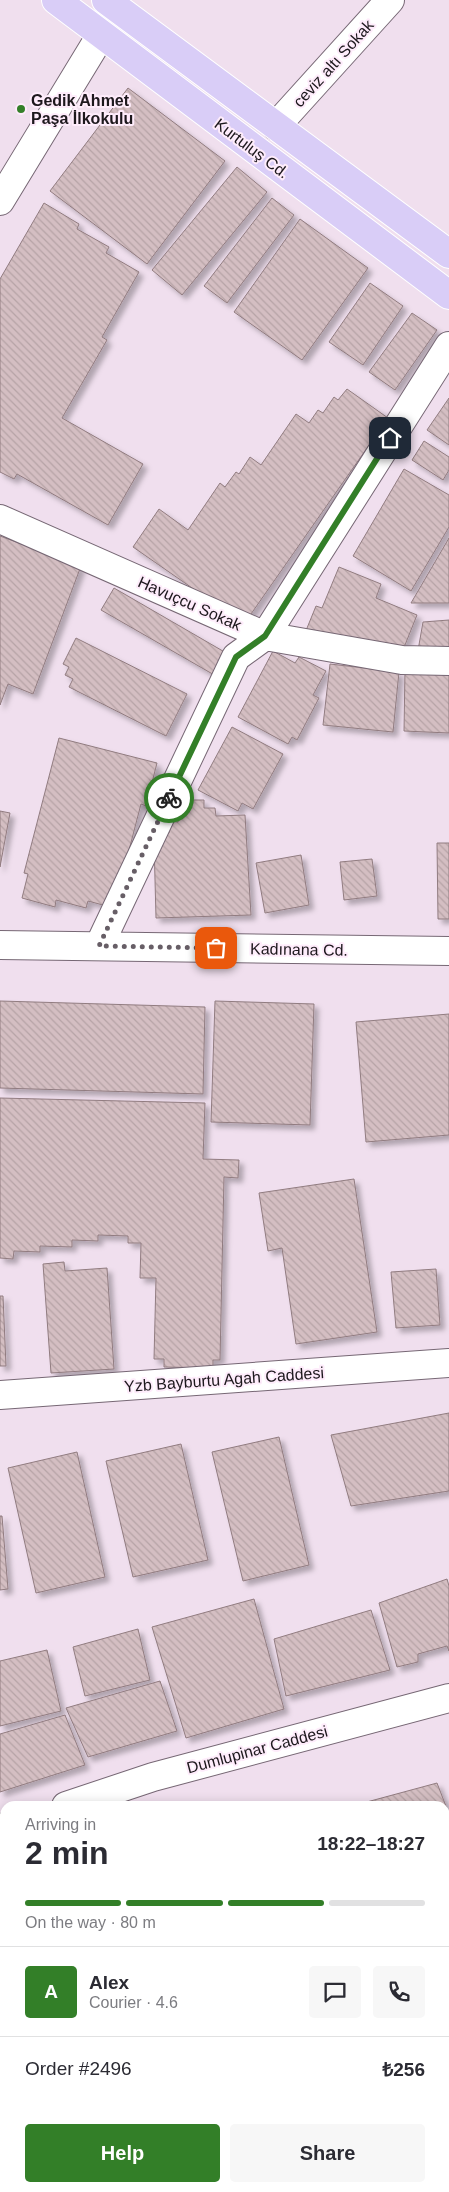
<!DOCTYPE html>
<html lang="en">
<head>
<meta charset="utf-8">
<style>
	:root { --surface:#fff; --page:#f7f7f7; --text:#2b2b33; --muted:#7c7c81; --line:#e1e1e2; --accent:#337f28 }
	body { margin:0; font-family:Helvetica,sans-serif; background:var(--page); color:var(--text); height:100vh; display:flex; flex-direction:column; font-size:19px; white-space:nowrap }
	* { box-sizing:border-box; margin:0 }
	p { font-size:16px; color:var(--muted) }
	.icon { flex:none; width:28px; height:28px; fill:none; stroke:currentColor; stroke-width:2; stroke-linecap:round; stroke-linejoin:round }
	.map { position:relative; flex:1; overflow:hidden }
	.panel { position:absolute; left:0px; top:1801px; width:450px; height:391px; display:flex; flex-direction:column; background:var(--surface); border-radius:15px 15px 0 0; box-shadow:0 2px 12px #0003 }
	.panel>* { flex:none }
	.pin { position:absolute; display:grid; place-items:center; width:42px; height:42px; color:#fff; margin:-21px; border-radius:10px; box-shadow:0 2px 8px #0006 }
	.courier { position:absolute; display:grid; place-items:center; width:50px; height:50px; margin:-25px; border:4px solid #337f28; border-radius:50%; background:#fff; color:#222; box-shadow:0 1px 6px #0007 }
	.headline em { font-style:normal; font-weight:600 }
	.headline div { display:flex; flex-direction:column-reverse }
	.headline { display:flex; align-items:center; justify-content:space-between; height:85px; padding:0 25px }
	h1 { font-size:32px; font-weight:600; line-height:38px }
	.bar { display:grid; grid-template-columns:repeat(4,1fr); gap:8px 5px; align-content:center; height:60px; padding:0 25px }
	.bar i { height:6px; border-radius:4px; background:var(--line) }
	.bar .current { background:var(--accent) }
	.bar p { grid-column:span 4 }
	.line { display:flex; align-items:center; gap:12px; padding:0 25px; border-top:1px solid var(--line) }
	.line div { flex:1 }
	.round { display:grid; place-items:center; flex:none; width:52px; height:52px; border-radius:5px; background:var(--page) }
	.button { display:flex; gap:10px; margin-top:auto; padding:10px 25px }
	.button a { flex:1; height:58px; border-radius:5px; background:var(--accent); color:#fff; font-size:20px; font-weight:600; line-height:58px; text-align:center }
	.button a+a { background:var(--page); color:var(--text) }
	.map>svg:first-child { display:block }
	.building { fill:url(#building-back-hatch); stroke:#917c80; filter:url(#shadow) }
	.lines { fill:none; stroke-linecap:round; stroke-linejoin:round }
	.minor-casing { stroke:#766774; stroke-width:30 }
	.major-casing { stroke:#fff; stroke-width:30 }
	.minor { stroke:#fff; stroke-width:28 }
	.major { stroke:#d9cdf7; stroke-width:28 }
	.done { stroke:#675e66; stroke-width:5; stroke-dasharray:0 9 }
	.route { stroke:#337f28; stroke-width:6 }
	.poi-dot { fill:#337f28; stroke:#feecfb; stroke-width:2 }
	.labels { text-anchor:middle; stroke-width:4; stroke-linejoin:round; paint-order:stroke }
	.street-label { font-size:16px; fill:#1d181d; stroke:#feecfb }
	.poi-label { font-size:16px; font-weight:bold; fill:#1d181d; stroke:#feecfb; text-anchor:start }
</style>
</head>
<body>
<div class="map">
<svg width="449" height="2192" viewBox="0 0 449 2192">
	<defs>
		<pattern id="building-back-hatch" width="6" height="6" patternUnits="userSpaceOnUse" patternTransform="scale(1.25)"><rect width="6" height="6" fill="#d4bec2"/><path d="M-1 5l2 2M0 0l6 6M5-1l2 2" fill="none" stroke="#b6a3a6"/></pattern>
		<filter id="shadow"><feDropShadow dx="4.5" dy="4.5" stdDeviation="2.5" flood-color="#0004"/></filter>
	</defs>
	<rect width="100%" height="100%" fill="#f0dfee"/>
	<!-- building -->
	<path class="building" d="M128,88L225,161L147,264L50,191Z
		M237,167L267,192L182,295L152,270Z
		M272,198L294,215L227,303L204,286Z
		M44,203L79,224L77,229L109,247L106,253L139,272L102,337L107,340L62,418L143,464L108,525L17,474L14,479L0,472V279Z
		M300,219L368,268L302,360L234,312Z
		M370,283L403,306L363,365L329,342Z
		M412,313L437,330L395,390L369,372Z
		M347,389L388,418L244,624L133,547L159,509L188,530L220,483L225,487L236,472L239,474L250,457L261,465L296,414L309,423L318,410L323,413L334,397L338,400Z
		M449,398V445L427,430Z
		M424,441L449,457V470L443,480L412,460Z
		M404,469L449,495V527L411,591L353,556Z
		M0,536L81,566L33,694L8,684L0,705Z
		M449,538V603H411Z
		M339,567L381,584L376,598L417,615L403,650L305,633L316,606L322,608Z
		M114,588L228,654L216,676L101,610Z
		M449,620V655L417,656L423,622Z
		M76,638L187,694L166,736L69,687L73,679L65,675L69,667L63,664Z
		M273,651L295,663L299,657L326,671L313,695L319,698L297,740L292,737L288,744L238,717Z
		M330,664L399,672L393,732L323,725Z
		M405,669L449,671V733L404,731Z
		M232,727L283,754L253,809L242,803L238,811L198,790Z
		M59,738L157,763L146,806L141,804L114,908L88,901L86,908L56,900L55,907L22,898L28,874L24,873Z
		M186,800H204V808H215L216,816L245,815L251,915L156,918L154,842L162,833H169V821L178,822V810H186Z
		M0,811L10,813L0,867Z
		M437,843H449V919H438Z
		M301,855L309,905L265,913L256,863Z
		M372,859L377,896L344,900L340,862Z
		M0,1001L205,1007L203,1094L0,1088Z
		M215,1001L314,1004L310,1125L211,1122Z
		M449,1014V1135L366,1142L356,1022Z
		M0,1098L205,1103L203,1159L239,1160L238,1178L224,1177L220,1360H213V1368L164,1367V1359H154L156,1278H140L141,1243H128V1236L98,1235V1241L72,1240V1247L40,1246V1252L14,1251L13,1259L0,1258Z
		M354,1179L377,1332L296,1344L282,1248L268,1251L259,1193Z
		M64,1262L65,1271L107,1268L114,1369L51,1373L43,1264Z
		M436,1269L440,1325L396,1328L391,1272Z
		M0,1296H3L6,1366H0Z
		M449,1413V1491L351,1506L331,1435Z
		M279,1437L309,1565L243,1581L212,1452Z
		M181,1444L208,1560L133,1577L106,1461Z
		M77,1452L105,1577L36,1593L8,1468Z
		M0,1516H2L8,1589L0,1590Z
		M447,1579L449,1586V1651L447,1646L418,1654V1662L397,1667L379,1603Z
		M254,1599L284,1709L186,1738L152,1627Z
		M371,1610L390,1670L286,1696L274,1639Z
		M138,1629L150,1680L85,1696L73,1647Z
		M47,1650L61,1711L0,1726V1661Z
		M160,1681L177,1731L88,1757L66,1708Z
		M65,1715L85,1765L0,1792V1734Z
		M437,1783L449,1814V1883L445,1884V1806H352Z
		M449,1905V1920L445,1911V1907Z
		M445,1911L449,1920V1991L445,1993Z
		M5,1923V2028L0,2030V1924Z
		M5,2089V2188H43L34,2192H0V2092Z"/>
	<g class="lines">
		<!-- minor casing -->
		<g class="minor-casing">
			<path id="minor" d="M276,126L390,0
				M0,201L101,35
				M0,519L265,636L402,660L449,661
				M0,945L449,951
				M99,946L236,657L265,636L449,346
				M0,1395L449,1363
				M66,1806L153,1777L449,1698
				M0,1829L5,1827
				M445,2052L449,2050
				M164,2192L173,2188"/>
		</g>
		<!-- major casing -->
		<g class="major-casing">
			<path id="major" d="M56,0L449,295
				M106,0L449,254"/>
		</g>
		<!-- minor -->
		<use href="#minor" class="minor"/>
		<!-- major -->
		<use href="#major" class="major"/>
	</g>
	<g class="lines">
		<!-- done -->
		<path class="done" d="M169,798L99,946L216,948"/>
		<!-- route -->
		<path class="route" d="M169,798L236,657L265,636L390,438"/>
	</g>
	<!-- markers -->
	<circle class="poi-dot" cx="21" cy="109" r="5"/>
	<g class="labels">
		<!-- street labels -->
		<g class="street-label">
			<text transform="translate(333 63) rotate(-48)" y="6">ceviz altı Sokak</text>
			<text transform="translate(252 148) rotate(37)" y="6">Kurtuluş Cd.</text>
			<text transform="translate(190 603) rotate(24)" y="6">Havuçcu Sokak</text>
			<text transform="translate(299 949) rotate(1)" y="6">Kadınana Cd.</text>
			<text transform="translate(224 1379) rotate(-4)" y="6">Yzb Bayburtu Agah Caddesi</text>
			<text transform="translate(257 1749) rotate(-15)" y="6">Dumlupinar Caddesi</text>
		</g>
		<!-- poi labels -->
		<g class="poi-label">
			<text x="31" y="106">Gedik Ahmet<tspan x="31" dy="18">Paşa İlkokulu</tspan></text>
		</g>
	</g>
</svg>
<div class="pin" style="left:216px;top:948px;background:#ea580c"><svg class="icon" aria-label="bag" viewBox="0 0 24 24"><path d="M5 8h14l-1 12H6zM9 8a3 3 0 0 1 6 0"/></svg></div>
<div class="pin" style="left:390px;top:438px;background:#1f2937"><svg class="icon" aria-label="home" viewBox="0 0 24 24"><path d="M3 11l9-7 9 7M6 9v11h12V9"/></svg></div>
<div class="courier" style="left:169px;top:798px"><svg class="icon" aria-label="bike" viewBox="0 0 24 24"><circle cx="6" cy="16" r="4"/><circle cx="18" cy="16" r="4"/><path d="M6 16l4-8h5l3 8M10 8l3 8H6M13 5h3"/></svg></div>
<section class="panel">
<div class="headline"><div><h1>2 min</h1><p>Arriving in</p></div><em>18:22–18:27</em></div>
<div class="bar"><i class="current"></i><i class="current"></i><i class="current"></i><i></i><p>On the way · 80 m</p></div>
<div class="line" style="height:90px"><b class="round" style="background:var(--accent);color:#fff">A</b><div><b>Alex</b><p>Courier · 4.6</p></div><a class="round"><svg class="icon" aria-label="chat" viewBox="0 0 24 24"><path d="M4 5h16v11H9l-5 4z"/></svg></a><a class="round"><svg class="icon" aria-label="phone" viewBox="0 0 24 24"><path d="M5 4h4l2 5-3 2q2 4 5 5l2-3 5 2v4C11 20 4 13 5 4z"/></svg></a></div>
<div class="line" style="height:65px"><div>Order #2496</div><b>₺256</b></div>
<div class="button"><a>Help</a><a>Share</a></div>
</section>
</div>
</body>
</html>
